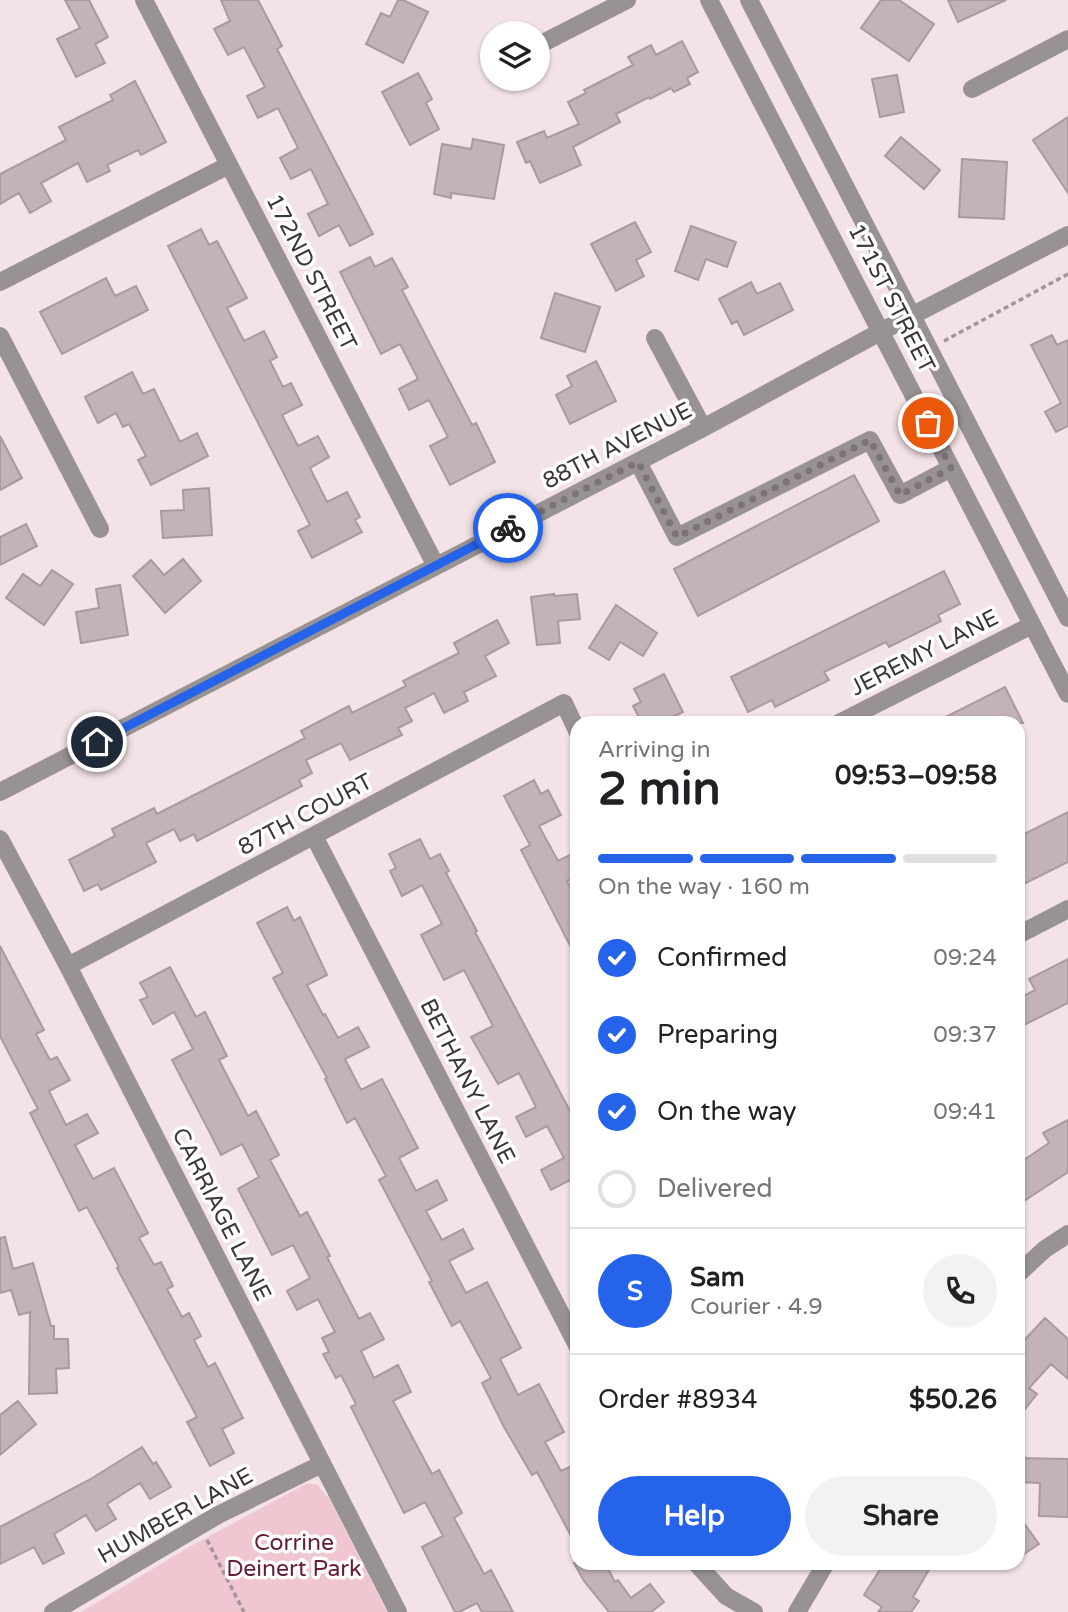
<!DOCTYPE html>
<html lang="en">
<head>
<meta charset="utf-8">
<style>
	:root { --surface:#fff; --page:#f2f2f2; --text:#202124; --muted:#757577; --line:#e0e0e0; --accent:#2563eb }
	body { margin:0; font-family:"Varela Round",sans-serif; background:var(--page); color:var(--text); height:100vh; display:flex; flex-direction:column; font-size:26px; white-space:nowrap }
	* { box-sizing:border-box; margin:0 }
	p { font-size:23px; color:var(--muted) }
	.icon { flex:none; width:38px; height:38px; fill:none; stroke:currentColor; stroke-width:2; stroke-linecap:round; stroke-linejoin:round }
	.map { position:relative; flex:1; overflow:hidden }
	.details { position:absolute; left:570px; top:716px; width:455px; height:854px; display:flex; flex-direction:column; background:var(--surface); border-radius:21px; box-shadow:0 2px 5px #0004 }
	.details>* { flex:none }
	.tools { position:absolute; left:480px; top:21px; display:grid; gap:14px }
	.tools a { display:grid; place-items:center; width:70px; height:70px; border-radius:50%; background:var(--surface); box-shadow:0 2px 5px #0004; font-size:35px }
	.pin { position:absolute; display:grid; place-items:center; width:60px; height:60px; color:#fff; margin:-30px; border:4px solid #fff; border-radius:50%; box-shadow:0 2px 7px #0007 }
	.courier { position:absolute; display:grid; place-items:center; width:70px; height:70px; margin:-35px; border:5px solid #2563eb; border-radius:50%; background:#fff; color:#222; box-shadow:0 2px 9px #0007 }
	.head em { font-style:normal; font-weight:800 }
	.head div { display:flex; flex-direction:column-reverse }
	.head { display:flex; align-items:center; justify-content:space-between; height:119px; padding:0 28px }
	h1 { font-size:46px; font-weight:800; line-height:52px }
	.bar { display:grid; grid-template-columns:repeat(4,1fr); gap:10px 7px; align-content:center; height:84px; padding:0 28px }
	.bar i { height:9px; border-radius:5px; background:var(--line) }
	.bar .on { background:var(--accent) }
	.bar p { grid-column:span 4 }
	.line { display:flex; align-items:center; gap:18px; padding:0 28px; border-top:2px solid var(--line) }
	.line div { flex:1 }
	.round { display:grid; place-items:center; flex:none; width:74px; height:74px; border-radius:37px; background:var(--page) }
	ol { padding:0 28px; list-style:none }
	li { display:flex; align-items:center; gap:21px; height:77px }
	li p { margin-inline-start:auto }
	li .icon { padding:7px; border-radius:50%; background:var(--accent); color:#fff; stroke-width:4 }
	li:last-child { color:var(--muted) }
	li i { width:38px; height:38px; border:4px solid var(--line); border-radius:50% }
	.cta { display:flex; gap:14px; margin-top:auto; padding:14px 28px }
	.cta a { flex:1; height:80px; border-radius:42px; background:var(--accent); color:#fff; font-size:28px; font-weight:800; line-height:80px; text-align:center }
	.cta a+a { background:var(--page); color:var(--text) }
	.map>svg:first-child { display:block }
	.green { fill:#f0c7d1 }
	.building { fill:#c3b3b7; stroke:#a99a9d; stroke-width:2 }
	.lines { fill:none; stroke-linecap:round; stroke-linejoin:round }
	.path { stroke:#a19699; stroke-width:3.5; stroke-dasharray:5 3.5; stroke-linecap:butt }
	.minor { stroke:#999293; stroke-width:18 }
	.done { stroke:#7c7375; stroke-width:7; stroke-dasharray:0 12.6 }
	.route { stroke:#2563eb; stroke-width:9 }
	.labels { text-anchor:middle; stroke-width:7; stroke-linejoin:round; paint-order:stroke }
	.street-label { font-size:23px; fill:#3c3637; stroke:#fff }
	.park-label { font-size:23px; fill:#661c37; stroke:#fff }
</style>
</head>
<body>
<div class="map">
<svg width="1068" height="1612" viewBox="0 0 1068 1612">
	<rect width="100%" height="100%" fill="#f3e3e7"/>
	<!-- green -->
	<path class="green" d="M306,1484H317L330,1500L387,1612H81L191,1546Z"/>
	<!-- building -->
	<path class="building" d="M65,0H89L108,37L95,44L105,63L76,77L57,39L80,28Z
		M221,0H258L282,46L277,49L373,234L350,246L339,225L319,236L308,214L328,204L311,169L291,179L280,158L298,148L278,108L258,118L247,96L265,87L244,47L228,55L214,29L230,21Z
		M398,0H403L428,12L403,63L366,44L381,13L390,17Z
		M881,0H899L934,24L909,61L861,28Z
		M948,0H1006L958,22Z
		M682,41L698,72L687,78L690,84L674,92L671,88L650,99L649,97L616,114L620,122L573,147L581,165L540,183L530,161L526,163L517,142L544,131L547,138L579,124L568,102L586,93L584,90L633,65L628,57L651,45L656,55Z
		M418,73L432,99L426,103L439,129L410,145L382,92Z
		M897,75L904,112L880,117L872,79Z
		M135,81L166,142L141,155L138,150L107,165L110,171L87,182L78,163L41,183L51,201L30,213L19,193L0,204V174L66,140L59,127L113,100L110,95Z
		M1068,117V193L1033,140Z
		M901,137L940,170L924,189L885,156Z
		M473,139L504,145L494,199L451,193V198L434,194L442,144L471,149Z
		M962,159L1007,162L1004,219L959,217Z
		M635,222L651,252L636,260L644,276L616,291L591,244Z
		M691,226L736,242L727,267L706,259L698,280L675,271Z
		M201,229L209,245L217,241L247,298L227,308L244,341L264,331L277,357L270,361L283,387L291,383L302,405L282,415L298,446L318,436L329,457L310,468L327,502L347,492L360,517L355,520L362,532L312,558L298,531L310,525L168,246Z
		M370,257L375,267L392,258L408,287L402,290L472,425L476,423L495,462L450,485L430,446L448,437L429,400L409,410L399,389L418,379L400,344L381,354L340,272Z
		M106,278L115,296L136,286L148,310L62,354L40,312Z
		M751,282L757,294L780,283L793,310L744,335L737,321L732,324L719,299Z
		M555,293L600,307L585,352L541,338Z
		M1052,335L1057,345L1068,340V426L1056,432L1045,412L1061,403L1031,345Z
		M596,361L616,401L570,424L556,395L572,386L567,376Z
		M132,372L143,394L154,389L180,442L197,433L208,456L151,485L138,460L146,456L129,424L123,427L116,413L98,423L85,397Z
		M0,436L22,478L0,490Z
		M854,475L879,521L698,616L674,569Z
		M209,488L212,535L163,538L161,511L184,510L183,490Z
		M26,524L37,546L0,565V537Z
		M183,559L201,581L165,613L133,576L151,560L164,575Z
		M52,570L73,584L44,625L6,598L23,574L40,586Z
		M944,571L960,604L938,615L941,621L889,647L886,642L824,672L829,680L775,707L772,700L748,712L731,677Z
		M120,585L128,635L81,643L76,612L99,608L96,589Z
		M554,594V596L577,594L580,619L558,621L560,643L537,645L531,597Z
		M616,605L657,633L643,656L620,642L609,660L589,648Z
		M497,620L509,643L485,656L496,676L464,692L468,701L444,713L434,693L405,708L412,721L398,728L402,735L350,760L341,743L306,760L312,773L299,780L302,786L197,841L194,834L180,841L174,829L146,843L156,862L101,890L98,884L84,891L69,860L115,836L112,829L154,808L157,814L212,786L305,738L301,731L349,706L352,713L406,686L403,681L459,653L454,643Z
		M664,674L683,712L661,723H642L633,706L641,702L634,689Z
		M1005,687L1023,723H934Z
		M534,780L541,794L548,790L561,815L539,826L558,861L578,851V876L567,881L578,901V961L521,850L530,845L504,796Z
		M1068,812V862L1018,887V837Z
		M420,839L430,859L440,854L449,871L446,873L477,931L475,932L578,1126V1185L574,1178L551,1190L541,1170L564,1158L547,1126L526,1137L516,1117L536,1107L519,1073L498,1084L471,1037L493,1026L464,970L444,980L421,935L442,924L422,885L402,896L390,871L396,868L389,854Z
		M287,907L294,921L300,917L327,975L307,985L323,1015L325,1014L338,1038L358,1027L369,1047L345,1059L361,1090L382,1079L418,1148L399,1158L416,1191L437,1180L447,1200L426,1211L442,1240L463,1229L473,1249L449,1261L466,1293L487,1282L521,1348L500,1359L518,1395L539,1384L564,1432L545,1442L561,1471L578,1463V1549L537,1472L532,1475L504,1427L482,1383L491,1378L460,1321L452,1326L429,1282L432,1281L379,1180L386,1176L355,1118L347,1123L325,1079L327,1078L273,978L283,973L257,923Z
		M0,946L44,1030L36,1034L50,1060L57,1057L70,1080L49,1091L66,1125L87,1114L98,1133L75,1145L93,1179L114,1168L148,1233L139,1238L154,1265L161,1262L173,1286L167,1289L182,1317L189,1313L201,1336L194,1340L208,1367L215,1363L243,1418L222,1429L234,1453L210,1466L187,1422L197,1417L117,1268L119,1267L87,1207L79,1211L30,1113L38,1109L0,1036Z
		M1068,959V1003L1018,1028V999L1035,990L1029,979Z
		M170,967L196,1017L205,1012L227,1056L219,1060L248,1116L256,1111L279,1155L270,1160L300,1216L307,1212L330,1256L327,1257L359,1319L370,1313L384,1339L361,1351L374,1378L398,1365L411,1392L393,1401L432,1474L439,1470L462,1513L454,1518L484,1574L491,1570L513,1612H482L477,1603L459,1612H455L422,1547L443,1536L425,1502L404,1513L351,1407L356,1404L341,1375L336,1378L323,1354L329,1352L322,1338L335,1332L318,1299L297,1310L287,1291L310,1278L293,1245L272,1255L238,1189L259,1177L242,1144L221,1155L211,1135L172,1060L193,1049L174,1012L153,1024L140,1000L148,997L140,983Z
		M1068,1120V1172L1018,1205V1164L1049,1143L1043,1133Z
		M5,1237L13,1269L33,1263L51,1326H54V1339H68L69,1368L56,1369L57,1393L29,1394L30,1312L19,1315L11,1290L0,1293V1238Z
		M1045,1318L1068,1339V1379L1051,1364L1029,1388L1037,1394L1018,1418V1347Z
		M18,1401L36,1424L0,1455V1415Z
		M142,1447L153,1464L156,1462L171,1487L150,1499L140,1483L107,1504L116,1519L96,1531L86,1515L54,1534L64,1553L43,1564L34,1547L0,1564V1527L89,1480Z
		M1018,1458L1068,1459V1517L1039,1516L1040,1483L1018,1482Z
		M1018,1515L1039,1544L1018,1558Z
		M574,1563H605L615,1582L618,1580L631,1598L650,1584L664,1602L651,1612H609L584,1581Z
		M884,1563H933L913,1597L919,1601L911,1612H878L882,1607L864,1595Z"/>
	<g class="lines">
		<!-- path -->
		<path class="path" d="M944,341L1068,274
			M207,1540L244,1612"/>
		<!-- minor -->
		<path class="minor" d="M144,0L436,566
			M709,0L1068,694
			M749,0L1068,618
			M537,46L627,0
			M972,89L1068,39
			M0,282L229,165
			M0,336L100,529
			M655,338L703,428
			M638,462L677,537L870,440L900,495L951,468
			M839,723L1032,625
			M0,792L703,428L882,331L1068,235
			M315,838L578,1347
			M0,839L68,966L398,1612
			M1018,935L1068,909
			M68,966L564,703L578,733
			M1018,1274L1045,1249L1068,1234
			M696,1563L726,1596L754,1612
			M53,1612L218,1515L322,1464
			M797,1612L826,1563"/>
	</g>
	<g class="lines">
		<!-- done -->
		<path class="done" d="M508,528L638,462L677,537L870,440L900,495L951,468L928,423"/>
		<!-- route -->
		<path class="route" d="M97,742L508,528"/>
	</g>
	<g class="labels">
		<!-- street labels -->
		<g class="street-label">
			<text transform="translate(312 272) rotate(63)" y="8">172ND STREET</text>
			<text transform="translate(892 298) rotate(63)" y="8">171ST STREET</text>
			<text transform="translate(617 445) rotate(-27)" y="8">88TH AVENUE</text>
			<text transform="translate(924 652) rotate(-27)" y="8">JEREMY LANE</text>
			<text transform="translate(305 814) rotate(-28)" y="8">87TH COURT</text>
			<text transform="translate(468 1081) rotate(63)" y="8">BETHANY LANE</text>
			<text transform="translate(222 1214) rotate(63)" y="8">CARRIAGE LANE</text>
			<text transform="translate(175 1515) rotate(-29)" y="8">HUMBER LANE</text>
		</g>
		<!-- park labels -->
		<g class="park-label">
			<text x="294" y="1550">Corrine<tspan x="294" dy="26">Deinert Park</tspan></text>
		</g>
	</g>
</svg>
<div class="tools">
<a><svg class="icon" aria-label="layers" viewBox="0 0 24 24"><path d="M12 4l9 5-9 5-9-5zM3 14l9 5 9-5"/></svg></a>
</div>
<div class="pin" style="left:928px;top:423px;background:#ea580c"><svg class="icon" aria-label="bag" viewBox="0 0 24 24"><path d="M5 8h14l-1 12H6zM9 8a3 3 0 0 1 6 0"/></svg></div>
<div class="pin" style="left:97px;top:742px;background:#1f2937"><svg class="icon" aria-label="home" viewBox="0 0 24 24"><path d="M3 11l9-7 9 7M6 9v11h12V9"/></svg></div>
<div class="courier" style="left:508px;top:528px"><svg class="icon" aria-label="bike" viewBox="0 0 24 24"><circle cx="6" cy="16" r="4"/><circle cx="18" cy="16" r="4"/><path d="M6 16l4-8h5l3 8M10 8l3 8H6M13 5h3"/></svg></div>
<section class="details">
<div class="head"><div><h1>2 min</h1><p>Arriving in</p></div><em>09:53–09:58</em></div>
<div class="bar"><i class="on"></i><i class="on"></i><i class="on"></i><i></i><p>On the way · 160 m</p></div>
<ol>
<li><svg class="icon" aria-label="check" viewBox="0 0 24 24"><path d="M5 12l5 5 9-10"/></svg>Confirmed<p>09:24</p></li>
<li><svg class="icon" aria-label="check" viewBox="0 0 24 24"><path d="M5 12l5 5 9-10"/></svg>Preparing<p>09:37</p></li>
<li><svg class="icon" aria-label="check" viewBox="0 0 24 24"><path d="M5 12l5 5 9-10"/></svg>On the way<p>09:41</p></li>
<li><i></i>Delivered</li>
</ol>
<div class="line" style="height:126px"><b class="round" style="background:var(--accent);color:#fff">S</b><div><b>Sam</b><p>Courier · 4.9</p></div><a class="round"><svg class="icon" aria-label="phone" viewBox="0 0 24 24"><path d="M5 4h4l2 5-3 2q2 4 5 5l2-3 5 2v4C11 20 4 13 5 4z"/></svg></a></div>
<div class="line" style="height:91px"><div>Order #8934</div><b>$50.26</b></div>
<div class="cta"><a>Help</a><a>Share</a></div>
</section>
</div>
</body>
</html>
